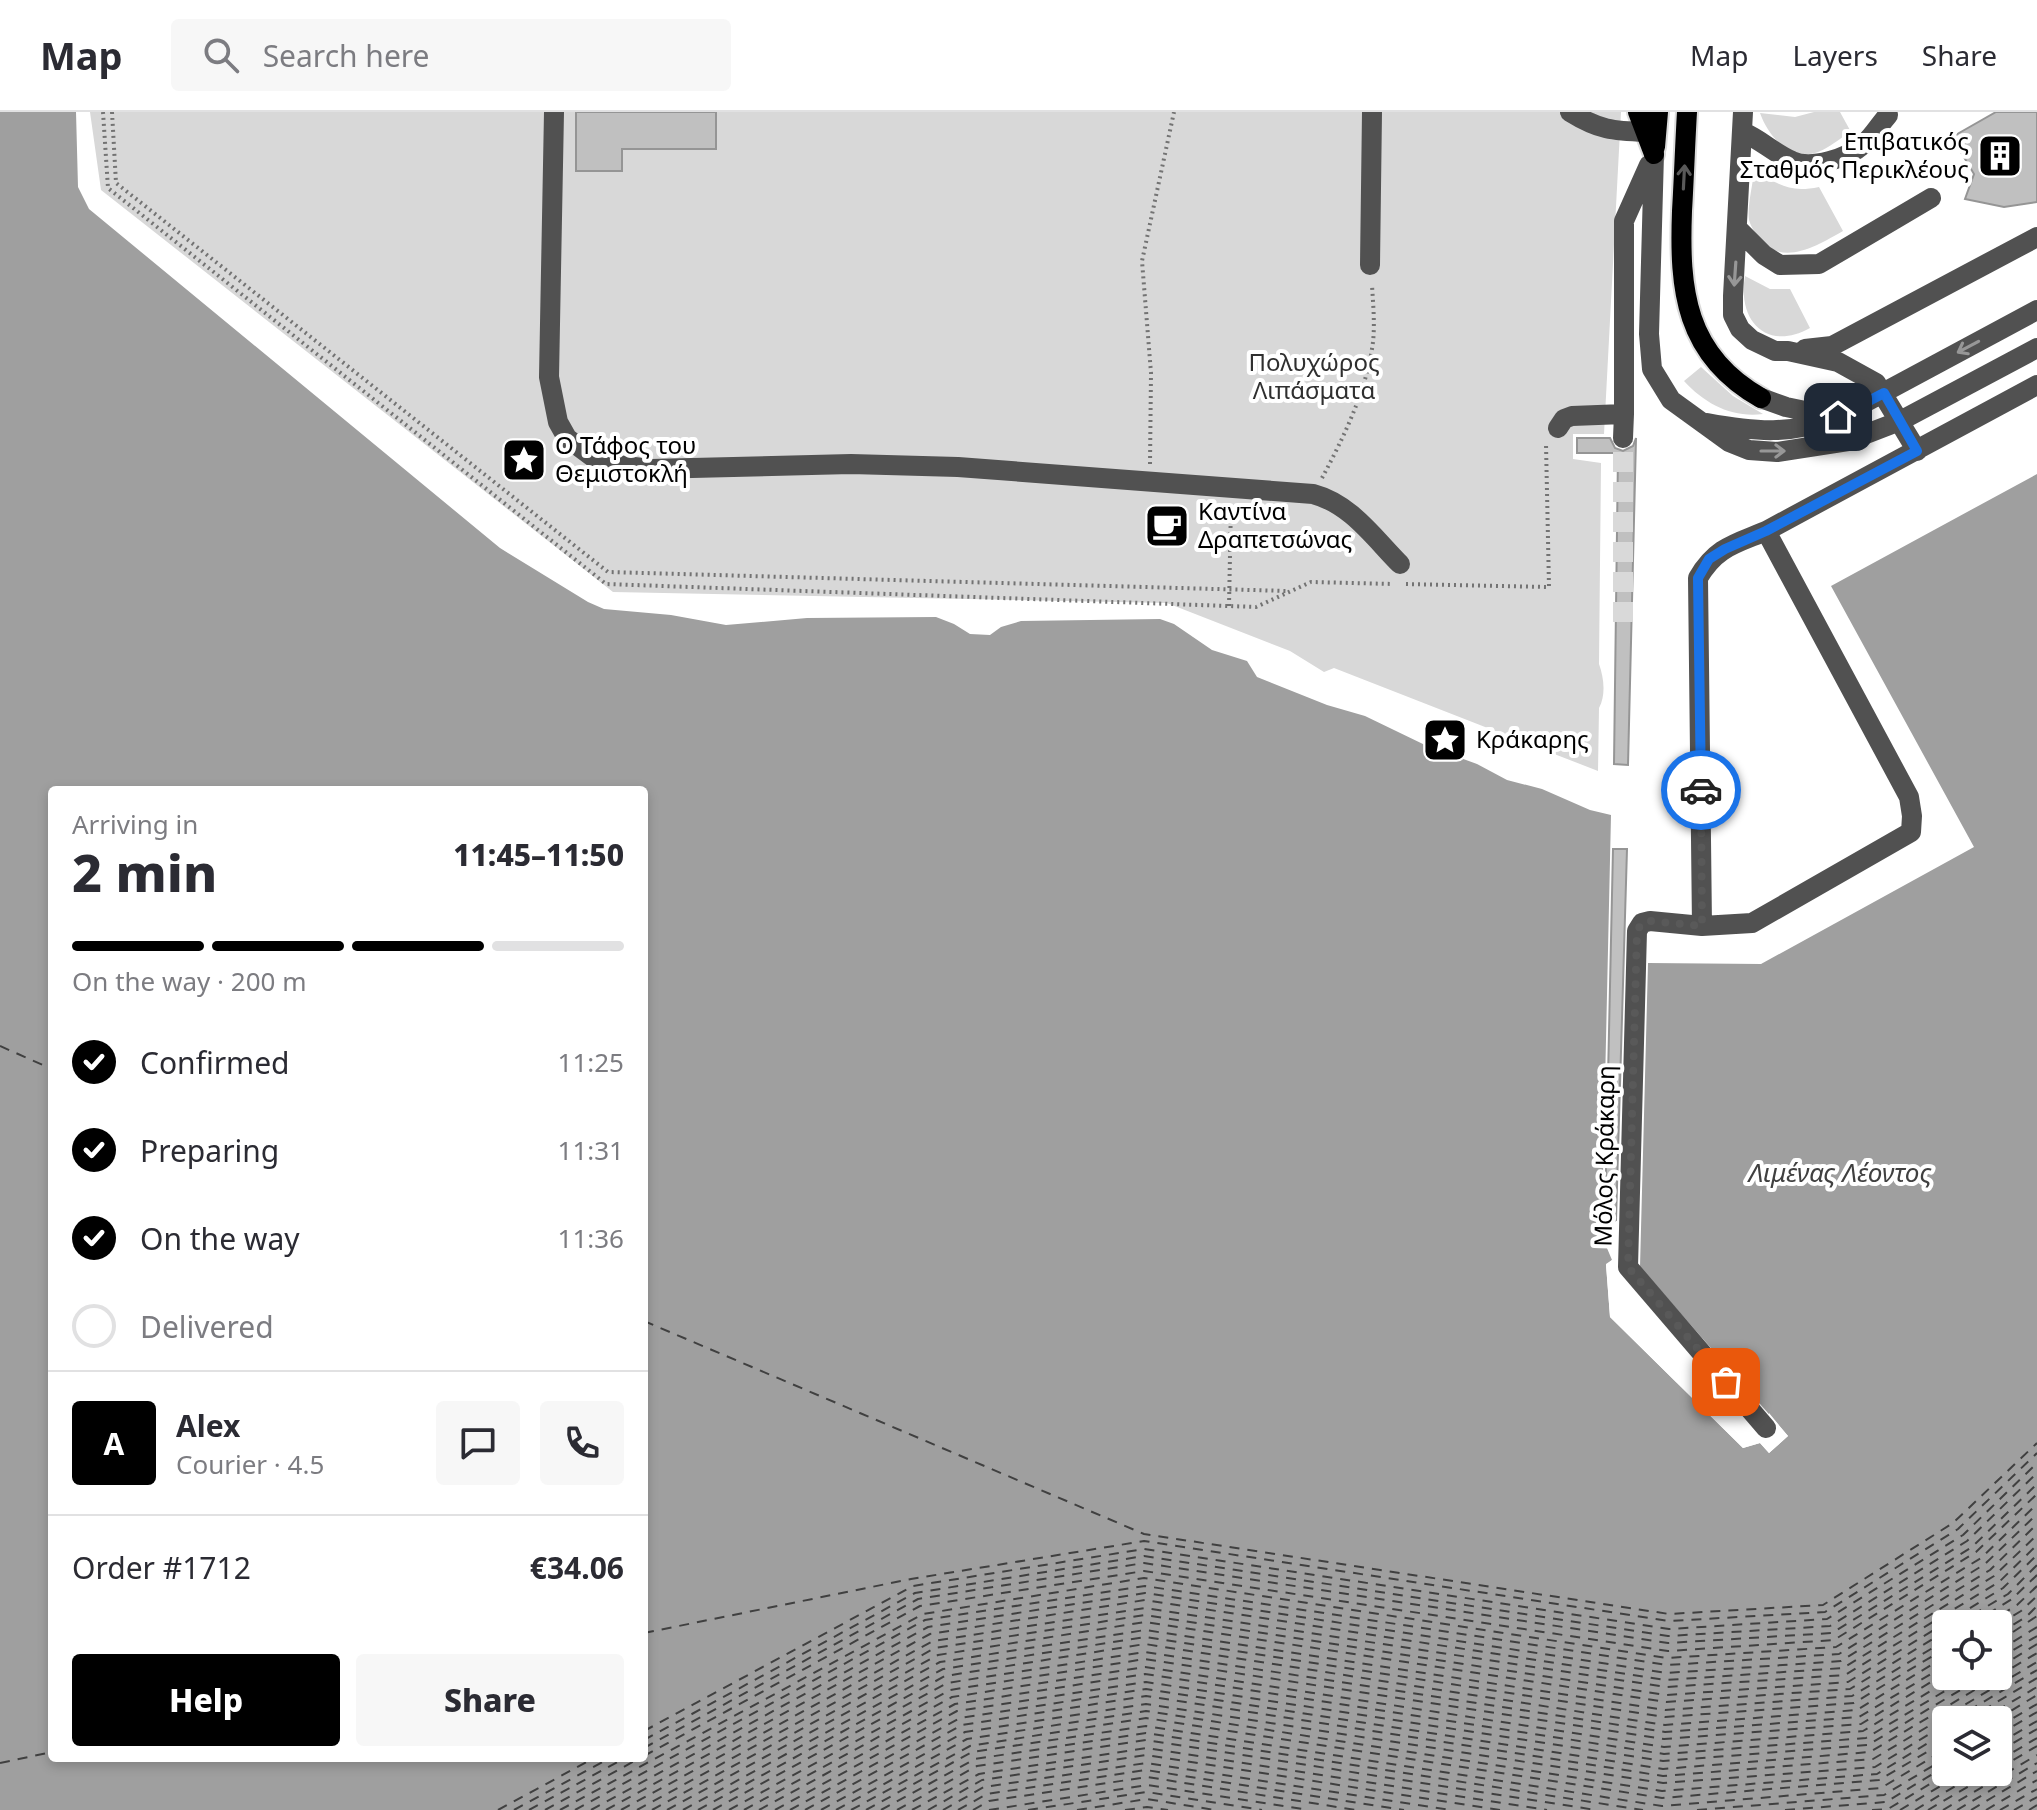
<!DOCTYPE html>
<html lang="en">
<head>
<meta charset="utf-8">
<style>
	:root { --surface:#fff; --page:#f7f7f7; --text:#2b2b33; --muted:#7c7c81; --line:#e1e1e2; --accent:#000 }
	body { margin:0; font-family:"Noto Sans",sans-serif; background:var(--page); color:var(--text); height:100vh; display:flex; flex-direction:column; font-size:30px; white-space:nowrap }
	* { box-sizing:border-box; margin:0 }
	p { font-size:26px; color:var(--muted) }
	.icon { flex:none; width:44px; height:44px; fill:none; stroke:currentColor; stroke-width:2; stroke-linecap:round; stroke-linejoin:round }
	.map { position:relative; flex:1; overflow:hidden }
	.sheet { position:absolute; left:48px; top:674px; width:600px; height:976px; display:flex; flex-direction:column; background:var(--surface); border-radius:8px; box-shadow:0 4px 12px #0003 }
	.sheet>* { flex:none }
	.controls { position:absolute; left:1932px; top:1498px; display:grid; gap:16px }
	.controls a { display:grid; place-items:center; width:80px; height:80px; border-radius:8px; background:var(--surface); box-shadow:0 4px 12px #0003; font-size:40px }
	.pin { position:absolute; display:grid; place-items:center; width:68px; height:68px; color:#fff; margin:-34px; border-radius:16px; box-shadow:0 4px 12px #0006 }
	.courier { position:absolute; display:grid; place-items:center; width:80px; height:80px; margin:-40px; border:6px solid #1a73e8; border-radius:50%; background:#fff; color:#222; box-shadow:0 2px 10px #0007 }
	.summary em { font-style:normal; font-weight:800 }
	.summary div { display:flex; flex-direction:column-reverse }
	.summary { display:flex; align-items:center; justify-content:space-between; height:136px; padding:0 24px }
	h1 { font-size:52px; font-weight:800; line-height:60px }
	.bar { display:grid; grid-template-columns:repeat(4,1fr); gap:12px 8px; align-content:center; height:96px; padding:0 24px }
	.bar i { height:10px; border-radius:6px; background:var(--line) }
	.bar .active { background:var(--accent) }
	.bar p { grid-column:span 4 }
	.line { display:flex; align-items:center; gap:20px; padding:0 24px; border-top:2px solid var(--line) }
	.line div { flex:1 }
	.round { display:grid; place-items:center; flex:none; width:84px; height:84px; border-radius:8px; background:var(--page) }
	ol { padding:0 24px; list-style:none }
	li { display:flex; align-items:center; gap:24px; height:88px }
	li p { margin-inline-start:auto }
	li .icon { padding:8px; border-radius:50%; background:var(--accent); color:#fff; stroke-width:4 }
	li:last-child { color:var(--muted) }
	li i { width:44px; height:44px; border:4px solid var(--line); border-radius:50% }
	.cta { display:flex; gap:16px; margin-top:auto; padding:16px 24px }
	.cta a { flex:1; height:92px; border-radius:8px; background:var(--accent); color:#fff; font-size:32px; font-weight:800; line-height:92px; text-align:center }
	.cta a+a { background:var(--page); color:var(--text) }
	header { display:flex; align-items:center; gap:48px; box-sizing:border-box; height:112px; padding:0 40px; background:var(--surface); border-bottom:2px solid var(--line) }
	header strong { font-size:38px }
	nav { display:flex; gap:44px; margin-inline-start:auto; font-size:28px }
	.search { width:560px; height:72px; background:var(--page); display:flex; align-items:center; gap:20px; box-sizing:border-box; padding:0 28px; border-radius:8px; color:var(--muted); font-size:30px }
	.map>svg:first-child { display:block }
	.green { fill:#d8d8d8 }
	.water { fill:#9f9f9f; fill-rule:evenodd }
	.pier { fill:#fff }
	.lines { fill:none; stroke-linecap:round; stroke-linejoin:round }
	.ferry { stroke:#404040; stroke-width:2; stroke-dasharray:10 8; stroke-linecap:butt }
	.building { fill:#c0c0c0; stroke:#959595; stroke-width:2 }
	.minor-tunnel { stroke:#d9d9d9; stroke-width:20; stroke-dasharray:20 10; stroke-linecap:butt }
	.major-casing { stroke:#dbdbdb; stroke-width:24 }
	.path { stroke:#737373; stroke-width:4; stroke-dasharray:2 4; stroke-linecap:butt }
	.minor { stroke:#515151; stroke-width:20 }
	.major { stroke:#000; stroke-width:20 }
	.oneway { stroke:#595959 }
	.oneway2 { stroke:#979797 }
	.done { stroke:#595959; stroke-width:8; stroke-dasharray:0 14.4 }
	.route { stroke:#1a73e8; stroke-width:10 }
	.labels { text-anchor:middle; stroke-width:8; stroke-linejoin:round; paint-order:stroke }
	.poi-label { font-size:24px; fill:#000; stroke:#fff; text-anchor:start }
	.park-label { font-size:24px; fill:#2f2f2f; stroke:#fff }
	.street-label { font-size:24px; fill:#000; stroke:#fff }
	.water-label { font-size:26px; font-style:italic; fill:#404040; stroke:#fff }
</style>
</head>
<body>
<header>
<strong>Map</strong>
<div class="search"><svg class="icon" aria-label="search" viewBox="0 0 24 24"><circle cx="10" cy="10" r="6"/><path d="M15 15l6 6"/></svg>Search here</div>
<nav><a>Map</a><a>Layers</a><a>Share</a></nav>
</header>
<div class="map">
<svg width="2037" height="1698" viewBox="0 0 2037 1698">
	<rect width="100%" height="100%" fill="#fff"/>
	<!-- green -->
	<path class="green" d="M90,0H1621L1604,322H1573V347L1601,351L1599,552C1604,566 1606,583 1599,596L1598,659L1334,556L1324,560L1290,539L1167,491L613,480L101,78Z
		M1814,0H1840L1851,20C1840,26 1829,36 1818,40C1790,50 1768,24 1760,1L1795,5Z
		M1754,58C1780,73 1789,81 1819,75L1843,119C1820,132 1785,154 1763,130C1758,125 1751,116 1749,108C1747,94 1753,73 1754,58Z
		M1745,164L1770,177H1790L1810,216C1767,240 1737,209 1745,164Z
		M1701,255L1733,284L1763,302C1732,306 1705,292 1684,269Z"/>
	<!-- water -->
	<path class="water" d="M0,0H76L78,75L89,97L500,436L588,490L604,497L671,503L726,513L807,506L936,505L954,512L970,522L990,523L1001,515L1021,509L1160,507L1174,512L1212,538L1247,549L1257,565L1327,593L1365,604L1425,633L1477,652L1507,668L1542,677L1590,698L1611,703L1602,1107L1604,1129L1612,1148L1606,1153L1610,1205L1743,1336L1760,1331L1769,1341L1788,1324L1640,1155L1648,851L1761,852L1974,735L1831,474L2037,362V1698H0ZM52,678H644V1646H52ZM1946,1512H1998V1564H1946ZM1946,1608H1998V1660H1946Z"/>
	<!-- pier -->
	<path class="pier" d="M1612,1148L1614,1152L1611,1154L1613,1203L1744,1332L1761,1327L1769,1335L1782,1323L1768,1306L1769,1301L1788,1324L1769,1341L1760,1331L1743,1336L1610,1205L1606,1152Z"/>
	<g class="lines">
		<!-- ferry -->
		<path class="ferry" d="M0,934L52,957
			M644,1209L1144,1422L1669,1502L1823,1493L1953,1411L2037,1331
			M1957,1512L2008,1482L2037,1453
			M1972,1512L2012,1487L2037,1463
			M1986,1512L2017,1493L2037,1474
			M1998,1513L2021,1499L2037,1484
			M644,1521L911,1467L1144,1429L1669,1509L1825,1500L1958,1417L2037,1341
			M1998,1522L2026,1505L2037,1494
			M1998,1530L2037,1504
			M1998,1539L2037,1515
			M1998,1547L2037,1524
			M1998,1556L2037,1532
			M1953,1608L2037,1558
			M1967,1608L2037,1566
			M1981,1608L2037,1575
			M1996,1608L2037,1583
			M1998,1615L2037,1592
			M644,1619L913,1474L1144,1437L1669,1517L1827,1507L1963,1423L2037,1351
			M1998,1623L2037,1600
			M644,1628L915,1481L1144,1444L1668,1524L1830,1514L1967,1429L2037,1361
			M1998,1632L2037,1609
			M644,1636L918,1487L1144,1451L1668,1531L1832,1521L1972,1435L2037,1372
			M1998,1640L2037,1617
			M644,1644L920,1494L1144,1459L1668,1539L1834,1528L1976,1440L2037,1382
			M1998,1649L2037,1626
			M0,1651L52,1640
			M1998,1657L2037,1634
			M498,1698L594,1646
			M514,1698L610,1646
			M529,1698L625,1646
			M545,1698L640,1646
			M560,1698L923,1502L1144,1466L1667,1546L1836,1535L1981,1446L2037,1392
			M575,1698L925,1508L1145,1474L1667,1553L1839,1542L1985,1452L2037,1402
			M591,1698L928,1515L1145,1481L1667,1561L1841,1549L1990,1458L2037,1412
			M606,1698L930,1522L1145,1488L1666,1568L1843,1556L1994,1464L2037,1423
			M621,1698L933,1529L1145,1496L1666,1575L1845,1563L1999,1470L2037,1433
			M637,1698L935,1536L1145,1503L1666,1583L1848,1570L2003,1476L2037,1443
			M652,1698L938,1543L1145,1510L1666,1590L1850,1577L1946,1519
			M667,1698L940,1550L1145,1518L1665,1598L1852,1584L1946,1528
			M683,1698L943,1557L1145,1525L1665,1605L1854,1591L1946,1536
			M698,1698L945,1564L1145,1532L1665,1613L1857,1598L1946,1544
			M713,1698L947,1571L1145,1540L1665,1620L1859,1605L1946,1553
			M729,1698L950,1578L1145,1547L1664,1627L1861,1612L1946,1561
			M744,1698L952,1585L1145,1555L1664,1635L1863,1619L1956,1564
			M759,1698L955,1592L1145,1562L1664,1642L1866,1626L1970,1564
			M775,1698L957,1599L1146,1570L1663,1649L1868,1633L1984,1564
			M790,1698L960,1606L1146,1577L1663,1657L1870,1640L2037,1541
			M805,1698L962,1613L1146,1584L1663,1664L1873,1647L2037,1550
			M821,1698L965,1620L1146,1592L1663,1671L1875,1655L1946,1612
			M836,1698L967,1627L1146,1599L1662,1679L1877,1662L1946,1620
			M851,1698L970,1634L1146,1606L1662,1686L1879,1668L1946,1629
			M866,1698L972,1640L1146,1614L1662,1694L1881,1676L1946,1637
			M881,1698L975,1647L1146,1621L1643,1698
			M897,1698L977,1654L1146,1628L1596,1698
			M912,1698L979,1662L1146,1636L1547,1698
			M928,1698L982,1668L1146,1643L1500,1698
			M943,1698L984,1675L1146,1651L1451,1698
			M958,1698L987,1682L1146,1658L1404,1698
			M973,1698L989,1689L1147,1665L1356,1698
			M989,1698L1147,1673L1309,1698
			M1028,1698L1147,1680L1262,1698
			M1077,1698L1147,1687L1215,1698
			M1125,1698L1147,1695L1168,1698
			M1697,1698L1884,1683L1946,1646
			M1785,1698L1886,1690L1946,1654
			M1872,1698L1888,1697L1950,1660
			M1900,1698L1964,1660
			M1915,1698L1979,1660
			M1928,1698L1993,1660
			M1943,1698L2037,1643
			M1957,1698L2037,1651
			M1971,1698L2037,1659
			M1986,1698L2037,1668
			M2000,1698L2037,1677
			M2014,1698L2037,1685
			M2029,1698L2037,1693"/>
	</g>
	<!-- building -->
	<path class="building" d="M576,0H716V37H622V59H576Z
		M1996,0H2037V90L2004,95L1965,87L1974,62L1952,25Z
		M1577,326H1610L1615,336L1623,339L1633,334L1636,326L1628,653L1614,652L1618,341H1577Z
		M1613,737H1627L1616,1108L1614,1109L1605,1103Z"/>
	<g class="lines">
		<!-- minor-tunnel -->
		<path class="minor-tunnel" d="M1623,510V326"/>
		<!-- major casing -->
		<g class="major-casing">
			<path id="major" d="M1638,0L1654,42
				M1687,0C1685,33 1684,66 1682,99C1679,178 1685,243 1761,286
				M1655,35L1658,0"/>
		</g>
		<!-- path -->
		<path class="path" d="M103,0L108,76L606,472L1256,495L1311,470L1393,472
			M112,0L116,71L608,460L1287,479
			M1150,352L1151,261L1142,149L1174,0
			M1322,366C1344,325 1367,277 1373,230C1375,211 1373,191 1372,173
			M1406,472L1549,475L1546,332
			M1229,494L1231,392"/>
		<!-- minor -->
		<path class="minor" d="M554,0L549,265L558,310L567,326L594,346L609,352L651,357L851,352L958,355L1313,382C1351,392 1374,426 1400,452
			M1570,0C1599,18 1613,19 1646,20
			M1743,0L1733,184V203L1740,217L1752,228L1775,239H1788L1838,250L1876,271L1917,339
			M1743,20C1761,28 1774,41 1792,49C1811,58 1848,46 1864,32C1873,24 1880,12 1888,3
			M1654,42L1649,222L1652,257L1671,288L1729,330L1749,338L1777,340L1848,329L1900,309L2037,236
			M1738,117L1764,143L1780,153L1819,152L1931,86
			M1370,153L1372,0
			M1805,237L1832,234L2037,125
			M1761,286L1786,295L1834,305
			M1707,311C1756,320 1791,323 1838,305L2037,198
			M1558,316L1564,307L1572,304L1624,302V109L1649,53
			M1623,326L1624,302
			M1702,814L1698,466C1716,435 1735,432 1766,419L2037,273
			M1766,1316L1628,1155L1637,819L1642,811L1650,809L1702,814L1752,811L1911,720L1912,704L1909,685L1766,419"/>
		<!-- major -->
		<use href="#major" class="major"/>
	</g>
	<!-- one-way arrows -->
	<defs><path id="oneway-shaft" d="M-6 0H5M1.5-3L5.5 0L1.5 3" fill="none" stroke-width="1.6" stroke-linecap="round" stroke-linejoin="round" transform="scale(2)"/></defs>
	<use class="oneway" href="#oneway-shaft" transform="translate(1684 65) rotate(-87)"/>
	<g class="oneway2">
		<use href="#oneway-shaft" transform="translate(1735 162) rotate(94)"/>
		<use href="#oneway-shaft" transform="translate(1968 235) rotate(152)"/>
		<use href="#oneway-shaft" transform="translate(1773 339)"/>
	</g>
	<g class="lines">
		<!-- done -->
		<path class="done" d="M1701,678L1702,814L1650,809L1642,811L1637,819L1628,1155L1726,1270"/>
		<!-- route -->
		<path class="route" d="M1701,678L1698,466L1709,447L1725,437L1766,419L1917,339L1884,281L1838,305"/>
	</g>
	<!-- icons -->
	<defs>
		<g id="building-square" transform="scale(2.3)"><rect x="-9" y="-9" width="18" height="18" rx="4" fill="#000" stroke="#fff"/><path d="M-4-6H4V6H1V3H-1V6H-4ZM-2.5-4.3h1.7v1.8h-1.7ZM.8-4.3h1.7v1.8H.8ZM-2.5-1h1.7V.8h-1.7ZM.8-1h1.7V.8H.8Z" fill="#fff"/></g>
		<g id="sight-square" transform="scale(2.3)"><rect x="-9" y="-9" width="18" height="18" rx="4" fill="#000" stroke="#fff"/><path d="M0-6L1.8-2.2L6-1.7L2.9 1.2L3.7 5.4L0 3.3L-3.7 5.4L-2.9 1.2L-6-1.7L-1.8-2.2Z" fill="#fff"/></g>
		<g id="cafe-square" transform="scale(2.3)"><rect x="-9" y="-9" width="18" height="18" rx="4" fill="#000" stroke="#fff"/><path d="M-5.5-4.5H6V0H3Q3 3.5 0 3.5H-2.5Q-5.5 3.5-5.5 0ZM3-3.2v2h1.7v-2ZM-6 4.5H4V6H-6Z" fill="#fff"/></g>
	</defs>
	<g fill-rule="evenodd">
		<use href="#building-square" x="2000" y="44"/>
		<use href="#sight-square" x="524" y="348"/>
		<use href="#cafe-square" x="1167" y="414"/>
		<use href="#sight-square" x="1445" y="628"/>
	</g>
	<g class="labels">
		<!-- poi labels -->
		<g class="poi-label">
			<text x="1969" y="38" text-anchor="end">Επιβατικός<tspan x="1969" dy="28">Σταθμός Περικλέους</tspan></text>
			<text x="555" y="342">Ο Τάφος του<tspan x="555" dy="28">Θεμιστοκλή</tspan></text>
			<text x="1198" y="408">Καντίνα<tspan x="1198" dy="28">Δραπετσώνας</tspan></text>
			<text x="1476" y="636">Κράκαρης</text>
		</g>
		<!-- park labels -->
		<g class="park-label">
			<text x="1314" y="259">Πολυχώρος<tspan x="1314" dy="28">Λιπάσματα</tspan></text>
		</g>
		<!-- street labels -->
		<g class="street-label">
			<text transform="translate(1605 1044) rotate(-89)" y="8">Μόλος Κράκαρη</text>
		</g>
		<!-- water labels -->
		<g class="water-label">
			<text x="1840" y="1070">Λιμένας Λέοντος</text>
		</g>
	</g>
</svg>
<div class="controls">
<a><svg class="icon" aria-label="locate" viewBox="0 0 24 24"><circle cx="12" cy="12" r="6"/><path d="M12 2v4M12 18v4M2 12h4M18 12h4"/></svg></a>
<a><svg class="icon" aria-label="layers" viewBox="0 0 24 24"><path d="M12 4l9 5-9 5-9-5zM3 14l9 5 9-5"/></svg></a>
</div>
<div class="pin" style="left:1726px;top:1270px;background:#ea580c"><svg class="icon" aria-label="bag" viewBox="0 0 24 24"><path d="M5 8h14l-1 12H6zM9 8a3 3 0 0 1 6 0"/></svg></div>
<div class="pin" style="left:1838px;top:305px;background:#1f2937"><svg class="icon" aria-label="home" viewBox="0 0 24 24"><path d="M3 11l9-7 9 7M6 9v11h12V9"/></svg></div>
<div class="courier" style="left:1701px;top:678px"><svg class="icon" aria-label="car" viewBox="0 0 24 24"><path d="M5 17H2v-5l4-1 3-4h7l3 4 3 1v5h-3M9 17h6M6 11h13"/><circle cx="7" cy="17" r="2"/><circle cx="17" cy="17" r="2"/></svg></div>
<section class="sheet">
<div class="summary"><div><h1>2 min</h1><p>Arriving in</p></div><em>11:45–11:50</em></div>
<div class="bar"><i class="active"></i><i class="active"></i><i class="active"></i><i></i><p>On the way · 200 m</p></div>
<ol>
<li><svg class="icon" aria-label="check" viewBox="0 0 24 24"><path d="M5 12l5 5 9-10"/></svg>Confirmed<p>11:25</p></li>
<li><svg class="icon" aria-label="check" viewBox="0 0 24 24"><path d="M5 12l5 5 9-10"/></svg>Preparing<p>11:31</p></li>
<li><svg class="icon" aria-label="check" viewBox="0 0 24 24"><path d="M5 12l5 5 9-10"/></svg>On the way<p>11:36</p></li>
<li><i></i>Delivered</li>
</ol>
<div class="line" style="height:144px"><b class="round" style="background:var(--accent);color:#fff">A</b><div><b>Alex</b><p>Courier · 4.5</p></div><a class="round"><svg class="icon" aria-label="chat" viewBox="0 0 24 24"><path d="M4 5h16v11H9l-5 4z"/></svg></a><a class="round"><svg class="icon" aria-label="phone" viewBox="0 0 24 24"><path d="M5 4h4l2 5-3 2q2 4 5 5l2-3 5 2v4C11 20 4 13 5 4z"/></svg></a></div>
<div class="line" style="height:104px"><div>Order #1712</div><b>€34.06</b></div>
<div class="cta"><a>Help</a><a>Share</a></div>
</section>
</div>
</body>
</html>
